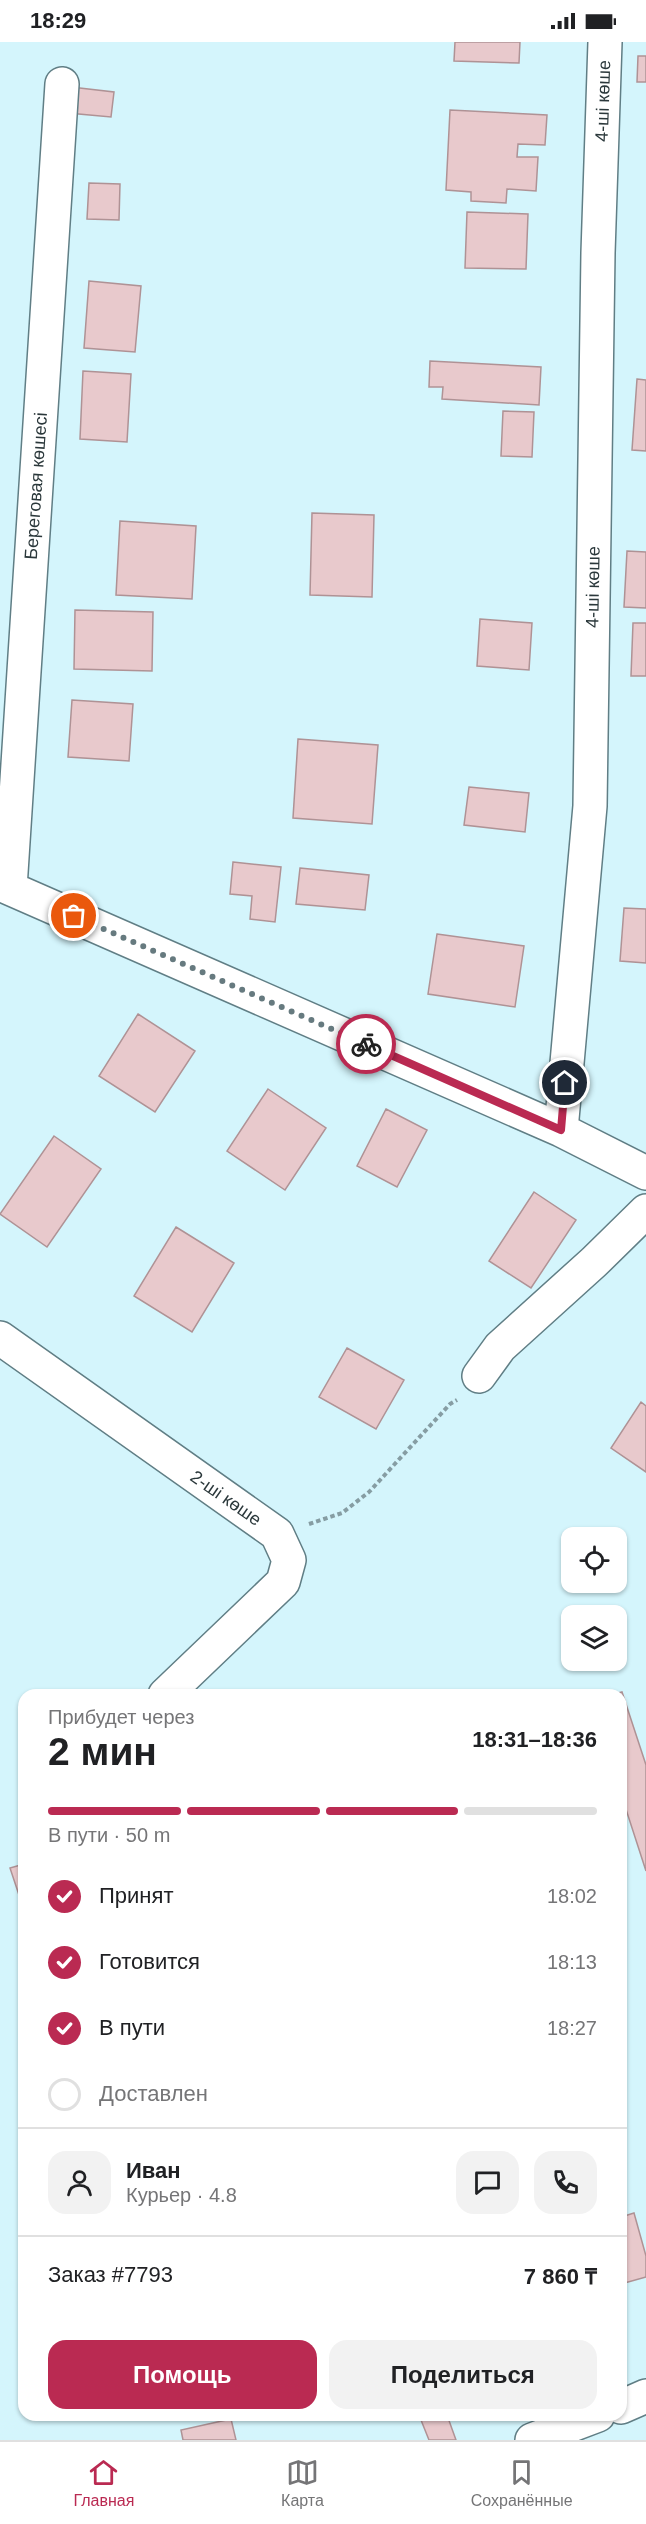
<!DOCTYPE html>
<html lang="ru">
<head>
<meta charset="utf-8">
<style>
	:root { --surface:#fff; --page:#f2f2f2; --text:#202124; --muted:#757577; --line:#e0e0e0; --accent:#ba2a52 }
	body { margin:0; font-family:Arial,sans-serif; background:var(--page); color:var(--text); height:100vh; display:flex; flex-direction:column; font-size:22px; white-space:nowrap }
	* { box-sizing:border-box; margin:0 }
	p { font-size:20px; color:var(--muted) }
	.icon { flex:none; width:33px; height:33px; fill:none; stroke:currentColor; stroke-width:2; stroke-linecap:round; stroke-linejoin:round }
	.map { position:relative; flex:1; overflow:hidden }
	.side { position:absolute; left:18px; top:1647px; width:609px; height:732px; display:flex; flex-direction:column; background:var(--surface); border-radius:18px; box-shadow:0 2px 4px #0004 }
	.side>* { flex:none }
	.tools { position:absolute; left:561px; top:1485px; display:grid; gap:12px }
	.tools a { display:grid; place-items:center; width:66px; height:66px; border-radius:12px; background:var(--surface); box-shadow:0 2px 4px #0004; font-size:30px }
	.pin { position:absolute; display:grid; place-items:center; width:51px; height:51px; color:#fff; margin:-26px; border:3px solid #fff; border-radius:50%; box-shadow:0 2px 6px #0007 }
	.courier { position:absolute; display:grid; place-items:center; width:60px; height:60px; margin:-30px; border:4px solid #ba2a52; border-radius:50%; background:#fff; color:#222; box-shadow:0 2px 8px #0007 }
	.overview em { font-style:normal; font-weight:700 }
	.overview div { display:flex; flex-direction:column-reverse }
	.overview { display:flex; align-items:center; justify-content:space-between; height:102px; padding:0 30px }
	h1 { font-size:39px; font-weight:700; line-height:45px }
	.bar { display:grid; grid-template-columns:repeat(4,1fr); gap:9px 6px; align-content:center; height:72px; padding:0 30px }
	.bar i { height:8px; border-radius:4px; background:var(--line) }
	.bar .selected { background:var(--accent) }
	.bar p { grid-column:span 4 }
	.line { display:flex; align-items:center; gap:15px; padding:0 30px; border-top:2px solid var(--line) }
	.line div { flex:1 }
	.round { display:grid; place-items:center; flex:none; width:63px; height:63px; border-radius:18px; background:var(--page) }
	ol { padding:0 30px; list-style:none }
	li { display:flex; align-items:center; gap:18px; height:66px }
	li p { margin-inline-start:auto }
	li .icon { padding:6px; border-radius:50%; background:var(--accent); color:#fff; stroke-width:4 }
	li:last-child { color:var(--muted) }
	li i { width:33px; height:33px; border:3px solid var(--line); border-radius:50% }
	.cta { display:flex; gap:12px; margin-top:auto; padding:12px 30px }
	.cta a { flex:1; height:69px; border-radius:18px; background:var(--accent); color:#fff; font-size:24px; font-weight:700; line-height:69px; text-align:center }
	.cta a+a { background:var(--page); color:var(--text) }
	.status { display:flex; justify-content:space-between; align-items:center; height:42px; padding:0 30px; background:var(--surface); direction:ltr }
	.status svg { height:16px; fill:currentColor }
	.dock { display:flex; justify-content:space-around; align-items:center; height:84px; border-top:2px solid var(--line); background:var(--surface); font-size:16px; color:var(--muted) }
	.dock a { display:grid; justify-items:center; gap:3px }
	.dock .selected { color:var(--accent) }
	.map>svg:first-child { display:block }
	.building { fill:#e8c9cc; stroke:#af9295; stroke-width:1.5 }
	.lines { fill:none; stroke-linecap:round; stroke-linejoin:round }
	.minor-casing { stroke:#607e85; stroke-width:36 }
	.path { stroke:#869da3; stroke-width:4; stroke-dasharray:4.5 3; stroke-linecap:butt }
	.minor { stroke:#fff; stroke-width:33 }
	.done { stroke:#667a7f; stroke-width:6; stroke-dasharray:0 10.8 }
	.route { stroke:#ba2a52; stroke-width:8 }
	.labels { text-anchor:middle; stroke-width:4.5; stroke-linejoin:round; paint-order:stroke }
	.street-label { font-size:18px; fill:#2b383b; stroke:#fff }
</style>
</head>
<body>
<div class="status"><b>18:29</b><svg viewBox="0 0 49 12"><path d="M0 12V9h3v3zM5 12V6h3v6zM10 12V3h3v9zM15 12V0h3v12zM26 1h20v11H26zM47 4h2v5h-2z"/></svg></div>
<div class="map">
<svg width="646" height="2398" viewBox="0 0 646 2398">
	<rect width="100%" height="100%" fill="#d4f5fc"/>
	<!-- building -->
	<path class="building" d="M455,0H520L519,21L454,19Z
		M638,14H646V40H637Z
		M71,45L114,50L111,75L68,71Z
		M450,68L547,73L545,103L518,102L517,115H538L536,149L507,147L506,161L471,159V150L446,148Z
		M89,141L120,142L119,178L87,177Z
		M467,170L528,172L526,227L465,226Z
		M89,239L141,244L135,310L84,306Z
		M430,319L541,325L539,363L442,357L443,345H429Z
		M83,329L131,332L127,400L80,397Z
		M637,337L646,338V409L632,408Z
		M503,369L534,370L532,415L501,414Z
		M312,471L374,473L372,555L310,553Z
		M120,479L196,484L192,557L116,553Z
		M627,509L646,510V566L624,565Z
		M75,568L153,570L152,629L74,627Z
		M480,577L532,581L529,628L477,624Z
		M633,581H646V634H631Z
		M72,658L133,662L129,719L68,715Z
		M298,697L378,703L372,782L293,776Z
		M469,745L529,751L525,790L464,783Z
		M233,820L281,825L275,880L250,877L252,854L230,852Z
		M300,826L369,833L365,868L296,862Z
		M624,866L646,867V921L620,919Z
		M437,892L524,904L515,965L428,952Z
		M138,972L195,1009L155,1070L99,1034Z
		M268,1047L326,1086L285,1148L227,1109Z
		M386,1067L427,1088L397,1145L357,1124Z
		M54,1094L101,1127L47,1205L0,1172Z
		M534,1150L576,1178L531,1246L489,1219Z
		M176,1185L234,1221L192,1290L134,1254Z
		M347,1306L404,1338L376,1387L319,1355Z
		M641,1360L646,1364V1430L611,1406Z
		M622,1650L646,1723V1829L621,1752V1653H611Z
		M24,1822V1868L10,1826Z
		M634,2171L646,2214V2235L621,2242V2175Z
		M419,2373H447L456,2398H429Z
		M231,2377L236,2398H183L181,2388Z"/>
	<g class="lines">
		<!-- minor casing -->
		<g class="minor-casing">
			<path id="minor" d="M0,842L561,1088L646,1131
				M10,846L62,42
				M561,1088L590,764L598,211L605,0
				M0,1296L277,1492L289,1518L283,1540L165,1653
				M479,1334L500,1305L594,1220L646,1169
				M621,2365L646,2354
				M532,2398L598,2373"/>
		</g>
		<!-- path -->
		<path class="path" d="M309,1482L342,1471L369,1450L450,1362L457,1358"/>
		<!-- minor -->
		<use href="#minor" class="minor"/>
	</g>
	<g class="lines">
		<!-- done -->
		<path class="done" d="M74,874L366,1002"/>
		<!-- route -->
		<path class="route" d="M366,1002L561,1088L565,1041"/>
	</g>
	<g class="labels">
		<!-- street labels -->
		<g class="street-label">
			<text transform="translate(603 59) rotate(-88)" y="6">4-шi көше</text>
			<text transform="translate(36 444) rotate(-86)" y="6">Береговая көшесі</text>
			<text transform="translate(593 545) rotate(-89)" y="6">4-шi көше</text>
			<text transform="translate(226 1456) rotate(35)" y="6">2-ші көше</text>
		</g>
	</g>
</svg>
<div class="tools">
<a><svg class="icon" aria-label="locate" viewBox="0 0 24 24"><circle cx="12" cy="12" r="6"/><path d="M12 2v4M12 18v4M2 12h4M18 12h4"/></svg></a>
<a><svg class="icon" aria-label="layers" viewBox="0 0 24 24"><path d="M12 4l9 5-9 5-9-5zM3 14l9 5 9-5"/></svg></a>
</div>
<div class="pin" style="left:74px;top:874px;background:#ea580c"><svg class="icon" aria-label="bag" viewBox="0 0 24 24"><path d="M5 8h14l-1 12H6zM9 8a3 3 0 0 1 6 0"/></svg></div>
<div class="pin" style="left:565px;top:1041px;background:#1f2937"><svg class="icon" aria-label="home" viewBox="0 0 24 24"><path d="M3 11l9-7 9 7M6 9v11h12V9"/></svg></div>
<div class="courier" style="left:366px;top:1002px"><svg class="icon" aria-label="bike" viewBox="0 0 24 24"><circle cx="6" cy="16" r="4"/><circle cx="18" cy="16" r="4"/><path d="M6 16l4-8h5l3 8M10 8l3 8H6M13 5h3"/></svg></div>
<section class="side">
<div class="overview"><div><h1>2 мин</h1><p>Прибудет через</p></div><em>18:31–18:36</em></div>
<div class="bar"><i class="selected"></i><i class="selected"></i><i class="selected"></i><i></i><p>В пути · 50 m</p></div>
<ol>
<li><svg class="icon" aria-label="check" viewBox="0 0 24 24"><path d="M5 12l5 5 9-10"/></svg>Принят<p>18:02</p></li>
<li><svg class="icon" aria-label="check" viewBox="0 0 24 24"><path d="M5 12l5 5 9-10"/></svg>Готовится<p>18:13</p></li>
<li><svg class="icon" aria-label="check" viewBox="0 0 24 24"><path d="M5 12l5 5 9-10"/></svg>В пути<p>18:27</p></li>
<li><i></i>Доставлен</li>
</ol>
<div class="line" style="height:108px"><a class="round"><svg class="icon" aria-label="person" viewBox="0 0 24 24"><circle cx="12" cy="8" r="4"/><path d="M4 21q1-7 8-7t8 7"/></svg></a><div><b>Иван</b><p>Курьер · 4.8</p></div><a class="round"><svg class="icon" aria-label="chat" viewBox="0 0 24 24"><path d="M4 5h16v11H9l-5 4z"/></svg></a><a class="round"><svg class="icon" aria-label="phone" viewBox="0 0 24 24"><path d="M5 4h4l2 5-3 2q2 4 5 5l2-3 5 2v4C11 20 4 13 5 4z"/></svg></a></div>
<div class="line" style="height:78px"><div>Заказ #7793</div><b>7 860 ₸</b></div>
<div class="cta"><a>Помощь</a><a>Поделиться</a></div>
</section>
</div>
<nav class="dock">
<a class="selected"><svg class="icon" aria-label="home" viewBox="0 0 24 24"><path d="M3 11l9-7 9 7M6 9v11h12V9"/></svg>Главная</a>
<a><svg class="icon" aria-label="map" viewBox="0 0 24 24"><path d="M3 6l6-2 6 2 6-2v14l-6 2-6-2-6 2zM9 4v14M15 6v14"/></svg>Карта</a>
<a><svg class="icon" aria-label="saved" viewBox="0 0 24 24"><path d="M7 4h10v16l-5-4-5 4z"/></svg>Сохранённые</a>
</nav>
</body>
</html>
